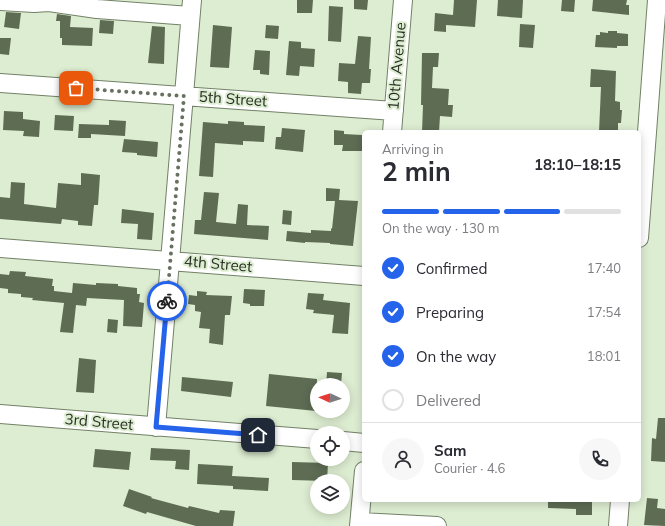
<!DOCTYPE html>
<html lang="en">
<head>
<meta charset="utf-8">
<style>
	:root { --surface:#fff; --page:#f7f7f7; --text:#2b2b33; --muted:#7c7c81; --line:#e1e1e2; --accent:#2563eb }
	body { margin:0; font-family:Mulish,sans-serif; background:var(--page); color:var(--text); height:100vh; display:flex; flex-direction:column; font-size:15px; white-space:nowrap }
	* { box-sizing:border-box; margin:0 }
	p { font-size:13px; color:var(--muted) }
	.icon { flex:none; width:22px; height:22px; fill:none; stroke:currentColor; stroke-width:2; stroke-linecap:round; stroke-linejoin:round }
	.map { position:relative; flex:1; overflow:hidden }
	.side { position:absolute; left:362px; top:130px; width:279px; height:372px; display:flex; flex-direction:column; background:var(--surface); border-radius:6px; box-shadow:0 2px 10px #0003 }
	.side>* { flex:none }
	.needle { width:26px; rotate:274deg }
	.tools { position:absolute; left:310px; top:378px; display:grid; gap:8px }
	.tools a { display:grid; place-items:center; width:40px; height:40px; border-radius:50%; background:var(--surface); box-shadow:0 2px 10px #0003; font-size:20px }
	.pin { position:absolute; display:grid; place-items:center; width:34px; height:34px; color:#fff; margin:-17px; border-radius:8px; box-shadow:0 2px 6px #0006 }
	.courier { position:absolute; display:grid; place-items:center; width:40px; height:40px; margin:-20px; border:3px solid #2563eb; border-radius:50%; background:#fff; color:#222; box-shadow:0 1px 5px #0007 }
	.overview em { font-style:normal; font-weight:700 }
	.overview div { display:flex; flex-direction:column-reverse }
	.overview { display:flex; align-items:center; justify-content:space-between; height:68px; padding:0 20px }
	h1 { font-size:26px; font-weight:700; line-height:30px }
	.bar { display:grid; grid-template-columns:repeat(4,1fr); gap:6px 4px; align-content:center; height:48px; padding:0 20px }
	.bar i { height:5px; border-radius:3px; background:var(--line) }
	.bar .selected { background:var(--accent) }
	.bar p { grid-column:span 4 }
	.line { display:flex; align-items:center; gap:10px; padding:0 20px; border-top:1px solid var(--line) }
	.line div { flex:1 }
	.round { display:grid; place-items:center; flex:none; width:42px; height:42px; border-radius:21px; background:var(--page) }
	ol { padding:0 20px; list-style:none }
	li { display:flex; align-items:center; gap:12px; height:44px }
	li p { margin-inline-start:auto }
	li .icon { padding:4px; border-radius:50%; background:var(--accent); color:#fff; stroke-width:4 }
	li:last-child { color:var(--muted) }
	li i { width:22px; height:22px; border:2px solid var(--line); border-radius:50% }
	.map>svg:first-child { display:block }
	.building { fill:#5e6c54 }
	.lines { fill:none; stroke-linecap:round; stroke-linejoin:round }
	.minor-casing { stroke:#728067; stroke-width:20 }
	.minor { stroke:#fff; stroke-width:18 }
	.done { stroke:#677160; stroke-width:4; stroke-dasharray:0 7.2 }
	.route { stroke:#2563eb; stroke-width:5 }
	.labels { text-anchor:middle; stroke-width:4; stroke-linejoin:round; paint-order:stroke }
	.street-label { font-size:15px; fill:#272e23; stroke:#ddedd1 }
</style>
</head>
<body>
<div class="map">
<svg width="665" height="526" viewBox="0 0 665 526">
	<rect width="100%" height="100%" fill="#ddedd1"/>
	<!-- building -->
	<path class="building" d="M297,0H313L312,13H297Z
		M354,0H368L367,10L354,9Z
		M454,0H477L475,27L446,25V32L434,31L435,13L453,15Z
		M498,0H523L522,18L497,16Z
		M562,0H575L574,12L561,11Z
		M593,0H627L626,5H629V15L592,11Z
		M329,6L343,7L341,42L328,41Z
		M6,12L21,13L19,29L4,27Z
		M57,14L71,16L70,27L93,28L92,46L62,45V38H60V21H56Z
		M100,20L114,21L113,34L99,33Z
		M520,24L535,25L533,48L519,47Z
		M213,25L232,27L229,68L210,67Z
		M266,25L279,26L278,39L265,38Z
		M152,26L165,27L164,64L148,63Z
		M608,31H617V33L628,34V46H617V48L595,47L596,35H600V32L608,33Z
		M358,36L371,37L369,69H371L370,83H362L361,94L348,93V82L338,81L339,63L355,64Z
		M0,38H11L9,55L0,54Z
		M289,41L301,42V48L315,49L314,67L300,66L299,76L286,75Z
		M255,50L270,51L269,75L260,74V70H253Z
		M422,53H439L438,67H433L432,88L449,89L448,105H453L452,117L440,116L439,132H422L423,105H421Z
		M591,69L616,71L615,101L620,102V110H622L621,123H618V132H599L601,87H590Z
		M4,111L23,112V119L40,121L39,137L23,136L24,131L3,130Z
		M55,115L74,116L73,131L54,130Z
		M109,120L126,121L125,136L91,134V138H78L79,124L109,125Z
		M228,121L244,122V125L265,126L264,142L243,141V145L215,143L213,177L199,176L203,122L228,124Z
		M282,128L305,130L303,152L275,149L276,137H281Z
		M334,130L344,131V134L362,135V151H342L343,145H334Z
		M124,139L158,142L157,157L137,155V153L122,152Z
		M81,173L100,175L98,205H94L92,226L78,225V221L62,219L61,224L0,219V197L10,198L11,182L25,183L24,204L56,208L58,183L81,185Z
		M326,188L340,189L339,200L358,201L353,246L330,244V243L305,242V243L286,241L287,231L311,233V230L331,231V228L332,229L335,201H326Z
		M204,192L219,193L216,222L236,224L238,204L248,205L247,225L269,226L268,240L194,234L195,220H201Z
		M122,209L154,213L152,240L137,239L138,224L121,223Z
		M283,210L292,211L291,225L282,224Z
		M10,271L26,272L25,276L53,279L52,286H54V291L72,293L73,283L96,285V283L118,284V286L137,288V294H140L139,302L144,303L142,327L123,326L124,300L87,298L86,306L76,305L73,333L60,332L64,303L32,300L33,298L21,297V294L8,293V289L0,288V274L9,275Z
		M244,289L265,290L264,306H250V304L243,303Z
		M197,291L207,292L206,295L232,296L230,315H225L223,345L209,343L210,329L199,328L201,312L195,311V305L188,304L189,295L197,296Z
		M308,293L324,294L323,300L350,303L348,334L332,333L334,315L313,313L314,310L306,309Z
		M108,319L118,320L117,333L107,332Z
		M79,358L96,360L94,393L76,392Z
		M327,372L342,373L341,385H326Z
		M269,374L317,379L316,411L266,406Z
		M182,377L233,382L231,397L181,391Z
		M658,418H665V462L651,461L652,438L656,439Z
		M151,448L190,450L189,470L175,469L176,461L150,460Z
		M95,449L131,452L129,470L93,467Z
		M292,462L328,463L327,481L292,480Z
		M198,464L233,466L232,476L269,478L268,491L233,489V486L197,484Z
		M129,489L152,497L151,498L188,508L189,506L219,513L220,510L235,511L233,526H196L147,512L146,514L123,506Z
		M647,498L658,499L657,508L665,509V526L644,525Z
		M548,500H592V515H576V509L548,508Z"/>
	<g class="lines">
		<!-- minor casing -->
		<g class="minor-casing">
			<path id="minor" d="M0,1L34,3L49,2L97,9L190,16
				M0,83L394,111
				M392,132L403,0
				M639,238L657,0
				M0,248L364,276
				M0,414L317,439
				M156,427L192,0
				M343,441L364,443
				M360,522L437,526
				M359,526L364,471
				M618,526L620,500"/>
		</g>
		<!-- minor -->
		<use href="#minor" class="minor"/>
	</g>
	<g class="lines">
		<!-- done -->
		<path class="done" d="M76,88L184,96L167,301"/>
		<!-- route -->
		<path class="route" d="M167,301L156,427L258,435"/>
	</g>
	<g class="labels">
		<!-- street labels -->
		<g class="street-label">
			<text transform="translate(397 66) rotate(-85)" y="5">10th Avenue</text>
			<text transform="translate(233 99) rotate(4)" y="5">5th Street</text>
			<text transform="translate(218 264) rotate(5)" y="5">4th Street</text>
			<text transform="translate(99 422) rotate(5)" y="5">3rd Street</text>
		</g>
	</g>
</svg>
<div class="tools">
<a><svg class="needle" viewBox="-14 -14 28 28"><path d="M0-13l5 13h-10z" fill="#e53935"/><path d="M0 13l5-13h-10z" fill="#7c7c81"/></svg></a>
<a><svg class="icon" aria-label="locate" viewBox="0 0 24 24"><circle cx="12" cy="12" r="6"/><path d="M12 2v4M12 18v4M2 12h4M18 12h4"/></svg></a>
<a><svg class="icon" aria-label="layers" viewBox="0 0 24 24"><path d="M12 4l9 5-9 5-9-5zM3 14l9 5 9-5"/></svg></a>
</div>
<div class="pin" style="left:76px;top:88px;background:#ea580c"><svg class="icon" aria-label="bag" viewBox="0 0 24 24"><path d="M5 8h14l-1 12H6zM9 8a3 3 0 0 1 6 0"/></svg></div>
<div class="pin" style="left:258px;top:435px;background:#1f2937"><svg class="icon" aria-label="home" viewBox="0 0 24 24"><path d="M3 11l9-7 9 7M6 9v11h12V9"/></svg></div>
<div class="courier" style="left:167px;top:301px"><svg class="icon" aria-label="bike" viewBox="0 0 24 24"><circle cx="6" cy="16" r="4"/><circle cx="18" cy="16" r="4"/><path d="M6 16l4-8h5l3 8M10 8l3 8H6M13 5h3"/></svg></div>
<section class="side">
<div class="overview"><div><h1>2 min</h1><p>Arriving in</p></div><em>18:10–18:15</em></div>
<div class="bar"><i class="selected"></i><i class="selected"></i><i class="selected"></i><i></i><p>On the way · 130 m</p></div>
<ol>
<li><svg class="icon" aria-label="check" viewBox="0 0 24 24"><path d="M5 12l5 5 9-10"/></svg>Confirmed<p>17:40</p></li>
<li><svg class="icon" aria-label="check" viewBox="0 0 24 24"><path d="M5 12l5 5 9-10"/></svg>Preparing<p>17:54</p></li>
<li><svg class="icon" aria-label="check" viewBox="0 0 24 24"><path d="M5 12l5 5 9-10"/></svg>On the way<p>18:01</p></li>
<li><i></i>Delivered</li>
</ol>
<div class="line" style="height:72px"><a class="round"><svg class="icon" aria-label="person" viewBox="0 0 24 24"><circle cx="12" cy="8" r="4"/><path d="M4 21q1-7 8-7t8 7"/></svg></a><div><b>Sam</b><p>Courier · 4.6</p></div><a class="round"><svg class="icon" aria-label="phone" viewBox="0 0 24 24"><path d="M5 4h4l2 5-3 2q2 4 5 5l2-3 5 2v4C11 20 4 13 5 4z"/></svg></a></div>
</section>
</div>
</body>
</html>
